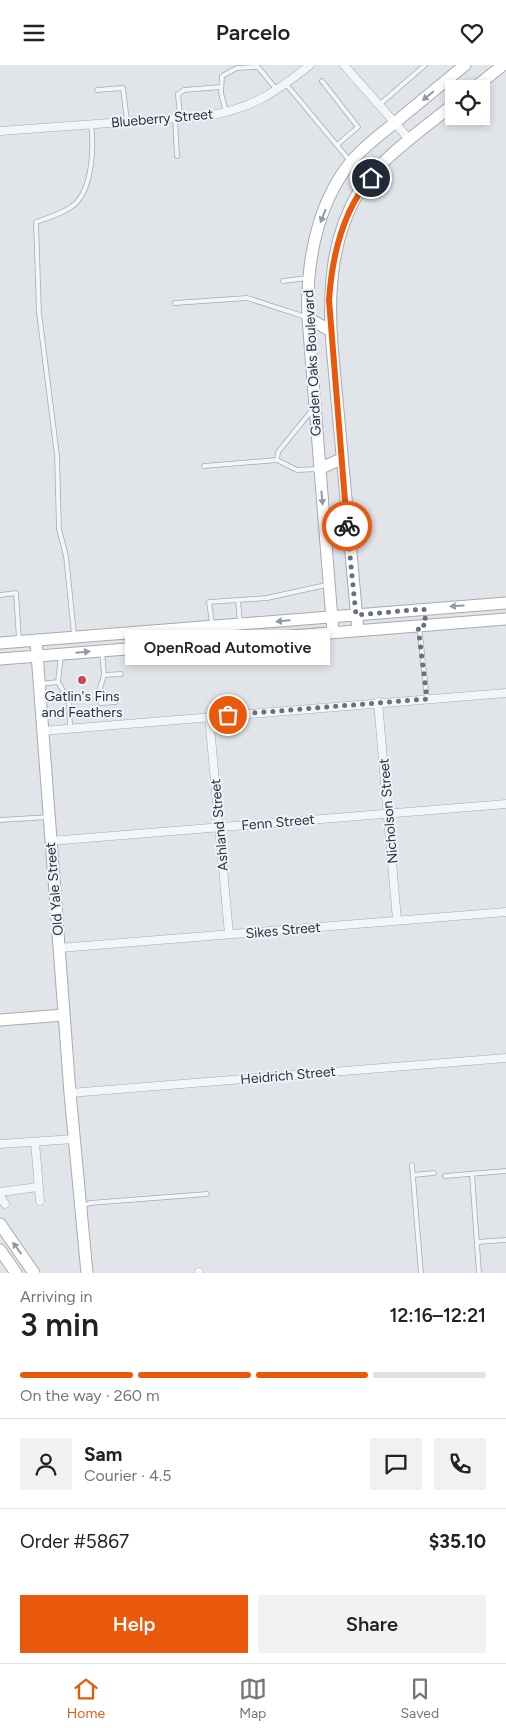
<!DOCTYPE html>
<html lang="en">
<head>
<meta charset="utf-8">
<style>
	:root { --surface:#fff; --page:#f2f2f2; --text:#222; --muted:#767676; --line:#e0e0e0; --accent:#ea580c }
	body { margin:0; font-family:Figtree,sans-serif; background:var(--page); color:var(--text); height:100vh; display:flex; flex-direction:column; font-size:19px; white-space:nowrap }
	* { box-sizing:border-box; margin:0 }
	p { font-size:16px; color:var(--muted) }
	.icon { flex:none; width:28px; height:28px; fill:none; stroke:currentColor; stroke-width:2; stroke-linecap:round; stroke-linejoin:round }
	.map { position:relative; height:1208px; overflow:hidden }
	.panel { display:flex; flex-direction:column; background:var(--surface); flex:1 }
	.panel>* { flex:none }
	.fabs { position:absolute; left:445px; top:15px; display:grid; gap:10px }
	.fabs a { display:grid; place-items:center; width:45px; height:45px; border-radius:0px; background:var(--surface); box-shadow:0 2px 8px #0003; font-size:25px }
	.pin { position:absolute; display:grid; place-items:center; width:42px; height:42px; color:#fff; margin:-21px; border:2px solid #fff; border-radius:50%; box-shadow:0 1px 5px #0007 }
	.courier { position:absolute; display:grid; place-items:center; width:50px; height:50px; margin:-25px; border:4px solid #ea580c; border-radius:50%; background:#fff; color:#222; box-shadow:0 1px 6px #0007 }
	.bubble { position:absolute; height:35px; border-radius:0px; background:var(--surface); box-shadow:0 2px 8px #0003; font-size:16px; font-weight:600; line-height:35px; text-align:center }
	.summary em { font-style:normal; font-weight:600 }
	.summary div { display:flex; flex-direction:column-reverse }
	.summary { display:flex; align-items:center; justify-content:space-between; height:85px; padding:0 20px }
	h1 { font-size:32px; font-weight:600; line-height:38px }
	.bar { display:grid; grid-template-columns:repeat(4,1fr); gap:8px 5px; align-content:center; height:60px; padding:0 20px }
	.bar i { height:6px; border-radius:4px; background:var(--line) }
	.bar .selected { background:var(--accent) }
	.bar p { grid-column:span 4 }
	.line { display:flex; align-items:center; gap:12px; padding:0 20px; border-top:1px solid var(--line) }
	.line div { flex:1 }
	.round { display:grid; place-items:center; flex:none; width:52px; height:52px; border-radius:0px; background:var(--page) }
	.action { display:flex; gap:10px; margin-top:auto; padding:10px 20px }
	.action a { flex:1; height:58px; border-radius:0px; background:var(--accent); color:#fff; font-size:20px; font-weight:600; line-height:58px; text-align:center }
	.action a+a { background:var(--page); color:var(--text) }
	header { display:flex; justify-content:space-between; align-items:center; height:65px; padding:0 20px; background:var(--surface); font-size:22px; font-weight:600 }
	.menu { display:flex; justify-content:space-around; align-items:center; height:70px; border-top:1px solid var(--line); background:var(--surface); font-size:14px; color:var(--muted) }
	.menu a { display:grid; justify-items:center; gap:2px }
	.menu .selected { color:var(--accent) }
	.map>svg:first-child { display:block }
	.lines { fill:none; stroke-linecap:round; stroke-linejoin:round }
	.lane-casing { stroke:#a6abb3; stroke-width:5.5 }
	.street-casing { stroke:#a6abb3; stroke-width:9 }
	.secondary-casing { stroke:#a6abb3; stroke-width:13 }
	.lane { stroke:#f3f5f8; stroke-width:4 }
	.street { stroke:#f3f5f8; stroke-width:8 }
	.secondary { stroke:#fff; stroke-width:11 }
	.oneway { fill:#9498a0 }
	.done { stroke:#69707c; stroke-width:5; stroke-dasharray:0 9 }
	.route { stroke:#ea580c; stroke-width:6 }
	.poi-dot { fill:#cc4858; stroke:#f0f3f7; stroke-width:2 }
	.labels { text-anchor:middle; stroke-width:4; stroke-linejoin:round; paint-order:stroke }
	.street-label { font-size:14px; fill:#293141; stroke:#f0f3f7 }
	.poi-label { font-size:14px; fill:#293141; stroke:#f0f3f7 }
</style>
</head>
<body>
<header><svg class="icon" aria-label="menu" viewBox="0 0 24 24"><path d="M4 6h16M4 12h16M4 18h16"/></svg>Parcelo<svg class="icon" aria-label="heart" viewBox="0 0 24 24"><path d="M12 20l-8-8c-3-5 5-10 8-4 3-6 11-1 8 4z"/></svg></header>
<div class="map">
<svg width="506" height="1208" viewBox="0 0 506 1208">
	<rect width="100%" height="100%" fill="#e1e4e9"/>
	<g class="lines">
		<!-- lane casing -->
		<g class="lane-casing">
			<path id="lane" d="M322,16L358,62L337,80
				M286,19L350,96
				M97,25L123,23L127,56
				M379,40L425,0
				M226,47L221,28L222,11L237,3L258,2L276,24
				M180,52L178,29L184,25L221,22
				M175,53L177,91
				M283,216L308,213
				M175,238L247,233L306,252
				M313,344L278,387L277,395L297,405L319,404
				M204,401L277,395
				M0,530L16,528L19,574
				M238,535L240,558
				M212,559L209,537L267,533L326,520
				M419,561L427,634
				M74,569L66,491L59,464L57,390L39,248L36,157C48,153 61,149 71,142C93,128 94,81 91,59
				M102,587L104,610L121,609
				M104,610L100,623L101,638L116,637
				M58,617L61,590
				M40,619L58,617L69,636L70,663
				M0,755L49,752
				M412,1100L421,1208
				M472,1109L479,1208
				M413,1110L434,1108
				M445,1111L506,1106
				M83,1141L90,1138L207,1129
				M477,1177L506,1175"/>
		</g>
		<!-- street casing -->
		<g class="street-casing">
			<path id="street" d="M344,0L409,74
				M0,66L206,51C251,44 275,28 310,0
				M378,637L397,855
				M209,651L229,869
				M42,666L506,628
				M50,776L506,739
				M59,883L506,847
				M70,1028L506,993
				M35,1077L40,1136
				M0,1079L74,1074
				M0,1127L38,1122
				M0,1131L5,1139
				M199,1207V1208"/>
		</g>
		<!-- secondary casing -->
		<g class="secondary-casing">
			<path id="secondary" d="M473,24L503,0
				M308,253L331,266
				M319,404L341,394
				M358,565L332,280C328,228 331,174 358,128C377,96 425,62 454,39
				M333,567L308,253C306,200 316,141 350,98C361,84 377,72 392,60C416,40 441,20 465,0
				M36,575L70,1028L87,1208
				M0,578L506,538
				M0,594L506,554
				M0,955L64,950
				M0,1159L34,1208
				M0,1185L16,1208"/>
		</g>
		<!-- lane -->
		<use href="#lane" class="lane"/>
		<!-- street -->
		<use href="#street" class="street"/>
		<!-- secondary -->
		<use href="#secondary" class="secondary"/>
	</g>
	<!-- one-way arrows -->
	<defs><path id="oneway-solid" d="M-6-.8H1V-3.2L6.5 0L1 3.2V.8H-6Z" transform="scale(1.25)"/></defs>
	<g class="oneway">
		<use href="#oneway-solid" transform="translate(428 31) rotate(141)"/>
		<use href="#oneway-solid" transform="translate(323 151) rotate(112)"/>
		<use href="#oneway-solid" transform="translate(322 433) rotate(85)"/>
		<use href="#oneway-solid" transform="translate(457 541) rotate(176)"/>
		<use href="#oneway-solid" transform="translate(283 556) rotate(175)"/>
		<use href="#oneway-solid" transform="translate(83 587) rotate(-5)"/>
		<use href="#oneway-solid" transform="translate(17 1183) rotate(-126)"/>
	</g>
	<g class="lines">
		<!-- done -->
		<path class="done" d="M228,650L427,634L418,561L426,560L424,544L356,550L347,461"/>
		<!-- route -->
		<path class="route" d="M347,461L329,235C332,192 342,146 371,113"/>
	</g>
	<!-- markers -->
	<circle class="poi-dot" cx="82" cy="615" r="5"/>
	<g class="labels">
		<!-- street labels -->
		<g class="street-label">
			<text transform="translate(162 53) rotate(-5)" y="5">Blueberry Street</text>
			<text transform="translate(312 298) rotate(-93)" y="5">Garden Oaks Boulevard</text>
			<text transform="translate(388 746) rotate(-95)" y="5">Nicholson Street</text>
			<text transform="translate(278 757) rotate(-5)" y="5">Fenn Street</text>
			<text transform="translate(219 760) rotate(-95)" y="5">Ashland Street</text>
			<text transform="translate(54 824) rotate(-95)" y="5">Old Yale Street</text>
			<text transform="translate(283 865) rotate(-5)" y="5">Sikes Street</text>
			<text transform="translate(288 1010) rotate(-5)" y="5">Heidrich Street</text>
		</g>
		<!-- poi labels -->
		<g class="poi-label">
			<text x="82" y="636">Gatlin's Fins<tspan x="82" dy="16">and Feathers</tspan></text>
		</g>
	</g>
</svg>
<div class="fabs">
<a><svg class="icon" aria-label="locate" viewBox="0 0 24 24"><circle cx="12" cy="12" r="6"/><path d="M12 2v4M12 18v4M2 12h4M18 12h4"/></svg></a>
</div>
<div class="pin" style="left:228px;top:650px;background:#ea580c"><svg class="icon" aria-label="bag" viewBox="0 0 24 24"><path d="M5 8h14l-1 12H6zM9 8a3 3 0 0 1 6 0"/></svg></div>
<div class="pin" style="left:371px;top:113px;background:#1f2937"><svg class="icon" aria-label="home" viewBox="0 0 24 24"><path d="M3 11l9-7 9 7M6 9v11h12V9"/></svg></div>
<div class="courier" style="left:347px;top:461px"><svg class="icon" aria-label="bike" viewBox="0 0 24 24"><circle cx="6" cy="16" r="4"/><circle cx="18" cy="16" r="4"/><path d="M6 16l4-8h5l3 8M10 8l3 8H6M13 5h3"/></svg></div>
<div class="bubble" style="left:125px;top:565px;width:205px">OpenRoad Automotive</div>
</div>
<section class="panel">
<div class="summary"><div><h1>3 min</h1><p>Arriving in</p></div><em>12:16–12:21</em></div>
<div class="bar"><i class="selected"></i><i class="selected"></i><i class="selected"></i><i></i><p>On the way · 260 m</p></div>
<div class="line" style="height:90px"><a class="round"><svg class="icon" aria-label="person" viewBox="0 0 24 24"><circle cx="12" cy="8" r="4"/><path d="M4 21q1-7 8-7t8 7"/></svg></a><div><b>Sam</b><p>Courier · 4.5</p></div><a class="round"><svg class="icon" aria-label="chat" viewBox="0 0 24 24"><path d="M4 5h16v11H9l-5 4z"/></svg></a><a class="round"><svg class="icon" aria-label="phone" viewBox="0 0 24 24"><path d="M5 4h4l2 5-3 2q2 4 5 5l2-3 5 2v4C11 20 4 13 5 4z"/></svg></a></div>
<div class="line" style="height:65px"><div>Order #5867</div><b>$35.10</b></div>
<div class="action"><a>Help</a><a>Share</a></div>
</section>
<nav class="menu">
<a class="selected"><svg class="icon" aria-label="home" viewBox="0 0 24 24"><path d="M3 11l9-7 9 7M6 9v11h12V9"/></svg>Home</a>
<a><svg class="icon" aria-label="map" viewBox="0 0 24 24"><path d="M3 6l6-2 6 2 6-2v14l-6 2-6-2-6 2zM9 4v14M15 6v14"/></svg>Map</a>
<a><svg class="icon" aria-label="saved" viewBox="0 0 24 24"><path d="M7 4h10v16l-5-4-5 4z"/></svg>Saved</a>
</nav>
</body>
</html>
